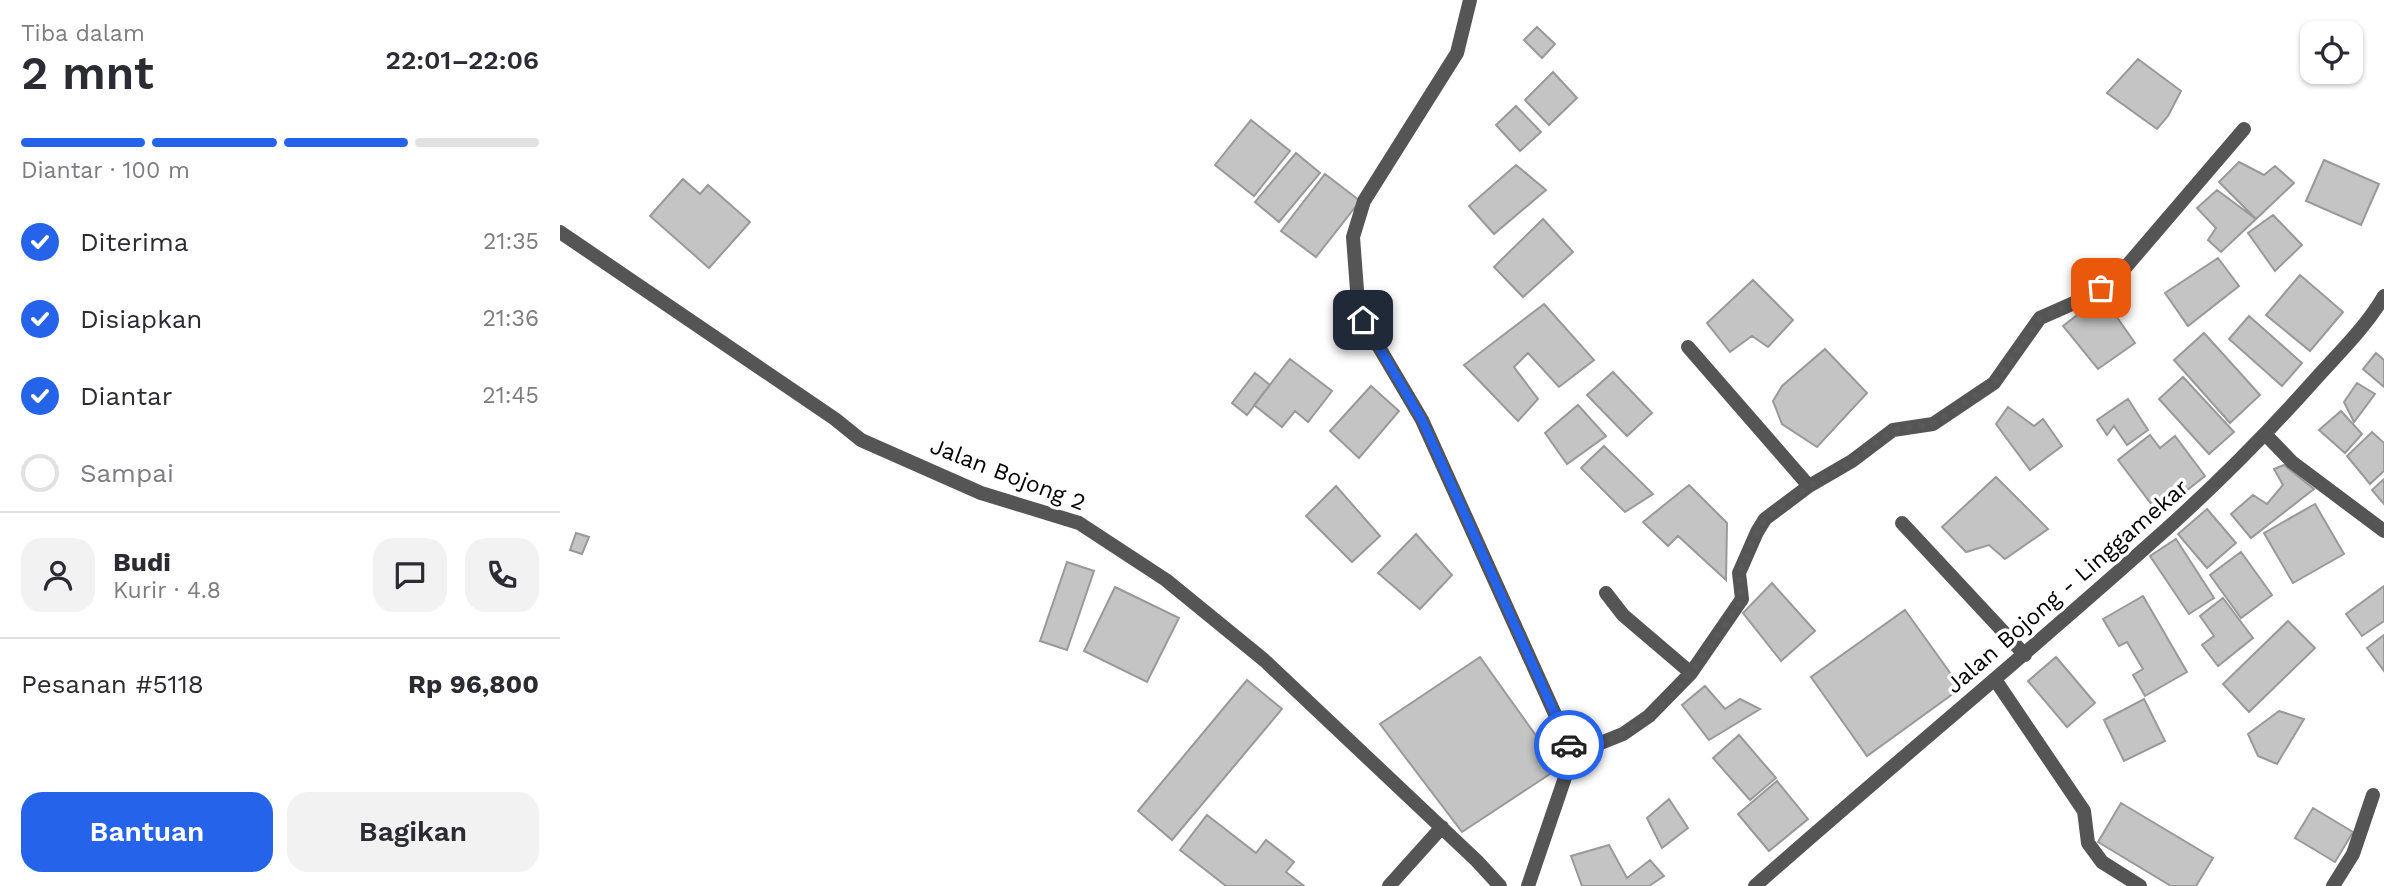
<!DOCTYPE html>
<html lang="id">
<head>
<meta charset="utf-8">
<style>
	:root { --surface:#fff; --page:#f2f2f3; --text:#2b2b33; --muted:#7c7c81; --line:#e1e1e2; --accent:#2563eb }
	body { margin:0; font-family:"Work Sans",sans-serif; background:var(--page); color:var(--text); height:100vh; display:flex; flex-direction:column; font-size:26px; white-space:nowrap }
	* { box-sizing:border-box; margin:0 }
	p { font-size:23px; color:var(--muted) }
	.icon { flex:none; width:38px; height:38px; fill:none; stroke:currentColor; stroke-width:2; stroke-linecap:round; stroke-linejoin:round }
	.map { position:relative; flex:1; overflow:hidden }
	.panel { display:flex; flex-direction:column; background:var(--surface); width:560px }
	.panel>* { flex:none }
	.controls { position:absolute; left:1740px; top:21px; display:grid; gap:14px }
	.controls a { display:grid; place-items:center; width:63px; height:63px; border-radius:14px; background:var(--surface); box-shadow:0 2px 5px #0004; font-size:35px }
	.pin { position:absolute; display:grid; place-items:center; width:60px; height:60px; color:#fff; margin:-30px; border-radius:14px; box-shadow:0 4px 10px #0006 }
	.courier { position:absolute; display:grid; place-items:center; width:70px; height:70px; margin:-35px; border:5px solid #2563eb; border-radius:50%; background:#fff; color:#222; box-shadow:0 2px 9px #0007 }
	.headline em { font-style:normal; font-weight:600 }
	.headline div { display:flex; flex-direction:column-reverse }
	.headline { display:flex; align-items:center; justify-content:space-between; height:119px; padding:0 21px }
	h1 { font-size:46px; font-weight:600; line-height:52px }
	.bar { display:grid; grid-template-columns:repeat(4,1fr); gap:10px 7px; align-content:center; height:84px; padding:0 21px }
	.bar i { height:9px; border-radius:5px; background:var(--line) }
	.bar .active { background:var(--accent) }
	.bar p { grid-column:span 4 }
	.line { display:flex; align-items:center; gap:18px; padding:0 21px; border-top:2px solid var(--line) }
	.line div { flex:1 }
	.round { display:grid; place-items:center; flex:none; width:74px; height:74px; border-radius:21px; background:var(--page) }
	ol { padding:0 21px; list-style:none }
	li { display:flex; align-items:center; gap:21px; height:77px }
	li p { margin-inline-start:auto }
	li .icon { padding:7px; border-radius:50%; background:var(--accent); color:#fff; stroke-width:4 }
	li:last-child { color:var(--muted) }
	li i { width:38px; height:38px; border:4px solid var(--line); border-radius:50% }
	.cta { display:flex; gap:14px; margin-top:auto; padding:14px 21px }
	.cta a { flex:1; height:80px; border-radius:21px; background:var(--accent); color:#fff; font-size:28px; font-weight:600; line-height:80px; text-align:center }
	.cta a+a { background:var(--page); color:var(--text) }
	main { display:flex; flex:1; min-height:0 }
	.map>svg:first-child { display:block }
	.building { fill:#c4c4c4; stroke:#999; stroke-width:2 }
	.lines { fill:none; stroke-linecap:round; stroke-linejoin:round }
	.minor { stroke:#555; stroke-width:14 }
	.done { stroke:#595959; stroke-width:7; stroke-dasharray:0 12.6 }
	.route { stroke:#2563eb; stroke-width:9 }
	.labels { text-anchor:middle; stroke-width:7; stroke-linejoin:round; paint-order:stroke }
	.street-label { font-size:23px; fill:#000; stroke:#fff }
</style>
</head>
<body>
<main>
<section class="panel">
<div class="headline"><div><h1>2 mnt</h1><p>Tiba dalam</p></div><em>22:01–22:06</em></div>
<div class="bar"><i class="active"></i><i class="active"></i><i class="active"></i><i></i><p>Diantar · 100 m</p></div>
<ol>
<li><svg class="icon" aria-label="check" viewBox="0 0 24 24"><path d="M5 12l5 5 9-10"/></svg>Diterima<p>21:35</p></li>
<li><svg class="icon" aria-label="check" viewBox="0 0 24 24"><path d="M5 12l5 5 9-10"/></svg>Disiapkan<p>21:36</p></li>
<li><svg class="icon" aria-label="check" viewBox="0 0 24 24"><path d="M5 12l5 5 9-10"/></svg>Diantar<p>21:45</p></li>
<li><i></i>Sampai</li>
</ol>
<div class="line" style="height:126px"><a class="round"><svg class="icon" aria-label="person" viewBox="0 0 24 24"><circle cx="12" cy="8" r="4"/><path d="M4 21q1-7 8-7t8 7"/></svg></a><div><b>Budi</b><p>Kurir · 4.8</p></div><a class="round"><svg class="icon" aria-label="chat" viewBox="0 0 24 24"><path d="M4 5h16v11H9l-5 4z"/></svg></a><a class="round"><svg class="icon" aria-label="phone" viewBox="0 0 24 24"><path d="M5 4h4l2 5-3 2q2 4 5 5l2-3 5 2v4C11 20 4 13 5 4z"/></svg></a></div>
<div class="line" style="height:91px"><div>Pesanan #5118</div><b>Rp 96,800</b></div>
<div class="cta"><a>Bantuan</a><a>Bagikan</a></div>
</section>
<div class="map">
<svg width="1824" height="886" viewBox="0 0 1824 886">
	<rect width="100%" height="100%" fill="#fff"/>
	<!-- building -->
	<path class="building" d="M977,27L995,44L982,58L964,40Z
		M1578,59L1621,91L1608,116L1597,129L1547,93Z
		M993,72L1017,98L989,125L965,100Z
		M956,106L981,132L960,151L936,125Z
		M691,120L730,151L694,196L655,165Z
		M736,153L760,173L719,222L695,202Z
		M1764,160L1819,184L1801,225L1746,201Z
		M1679,162L1704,175L1715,166L1734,183L1696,219L1659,182Z
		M956,165L986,190L934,234L909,206Z
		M765,174L800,201L756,257L721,231Z
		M123,179L140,194L148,185L190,222L149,268L90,216Z
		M1657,190L1696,219L1661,252L1648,240L1656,228L1637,208Z
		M1713,215L1742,245L1715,271L1688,233Z
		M983,219L1013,252L963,297L934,267Z
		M1658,258L1679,286L1628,326L1605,293Z
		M1740,275L1783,312L1750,351L1706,315Z
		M1193,280L1233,320L1208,347L1192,336L1170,352L1147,323Z
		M1542,296L1575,343L1538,369L1503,326Z
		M984,304L1034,360L999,387L968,353L954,367L978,399L958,421L904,365Z
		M1689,316L1742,363L1722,386L1669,339Z
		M1644,333L1700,395L1670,423L1614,360Z
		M1265,349L1307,393L1257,447L1222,424L1213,401L1222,386Z
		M1816,353L1824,360V387L1803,369Z
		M730,359L772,391L748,422L735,411L722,427L694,405Z
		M1053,372L1092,413L1067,436L1027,395Z
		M695,373L710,385L687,415L672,403Z
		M1623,377L1674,432L1649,454L1599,399Z
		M1797,383L1815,394L1794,422L1784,402Z
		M811,386L839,411L799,458L770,431Z
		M1568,399L1588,430L1567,445L1554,426L1547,435L1537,420Z
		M1018,405L1046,436L1007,464L985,433Z
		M1448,407L1474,426L1483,419L1502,446L1470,470L1436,424Z
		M1781,411L1802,434L1785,453L1759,430Z
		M1812,432L1824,443V471L1810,484L1787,456Z
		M1590,435L1600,448L1615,436L1645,476L1598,513L1558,460Z
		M1044,446L1093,494L1065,512L1021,468Z
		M1724,465L1754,489L1691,538L1671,514L1693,495L1707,504L1723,485L1714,469Z
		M1436,477L1488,529L1445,559L1429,545L1406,552L1382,527Z
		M1824,479V504L1812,490Z
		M1129,485L1167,523L1166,580L1118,536L1108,546L1083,522Z
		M776,486L820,536L792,562L746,516Z
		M1755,504L1784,554L1733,583L1704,533Z
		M1647,509L1676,543L1647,568L1618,534Z
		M16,533L29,537L22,554L10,550Z
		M856,534L892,575L860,609L818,573Z
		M1616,539L1654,598L1629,614L1590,556Z
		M1681,552L1712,595L1681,618L1650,575Z
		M507,562L534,571L507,650L480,641Z
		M1212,583L1255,631L1221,661L1183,613Z
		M1824,586V621L1802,636L1786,614Z
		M555,587L619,618L587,682L524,651Z
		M1583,596L1627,672L1585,696L1573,675L1583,669L1567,642L1559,646L1543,619Z
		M1663,598L1693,638L1658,666L1642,645L1654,636L1640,616Z
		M1345,610L1401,688L1307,756L1251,677Z
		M1728,621L1755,648L1689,712L1663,684Z
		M1824,635V671L1807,648Z
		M920,657L999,768L902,832L820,724Z
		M1496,657L1535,703L1507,727L1468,681Z
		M687,680L722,709L612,840L578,811Z
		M1145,686L1165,709L1180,699L1200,709L1149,740L1122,705Z
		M1584,699L1605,741L1564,761L1544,720Z
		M1719,711L1744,719L1717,764L1698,756L1688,734Z
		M1179,735L1216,778L1190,800L1153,758Z
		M1217,781L1248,819L1209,851L1178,814Z
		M1109,799L1128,828L1102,848L1087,818Z
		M1561,803L1653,858L1636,886H1611L1538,842Z
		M1753,808L1793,832L1775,862L1735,838Z
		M647,815L696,853L706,840L734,862L726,872L744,886H666L620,850Z
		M1049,845L1067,878L1090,860L1104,876L1089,886H1022L1011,856Z"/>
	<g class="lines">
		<!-- minor -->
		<path class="minor" d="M910,0L897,53L804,201L793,237L797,290L803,320L862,420L1013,754
			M0,232L275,419L301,440L421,493L519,523L606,580L704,660L917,861L940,886
			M1128,347L1249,486
			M1706,435L1732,462L1824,531
			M1342,523L1465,655
			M1131,673L1182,599L1179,573L1197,532L1205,519L1249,486L1292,461L1333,430L1373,424L1434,383L1480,318L1523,299L1559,275L1684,129
			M1436,681L1524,811L1528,843L1542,862L1580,886
			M829,886L882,827
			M968,886L1013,754L1063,734L1089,716L1131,673L1063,615L1046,593
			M1195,886C1324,772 1456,663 1584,549C1647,494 1705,436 1760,374C1783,349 1807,325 1824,296
			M1773,886L1793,854L1813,795"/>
	</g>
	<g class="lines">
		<!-- done -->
		<path class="done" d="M1009,745L1013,754C1030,747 1049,742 1064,733C1116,703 1149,647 1182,599L1179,573L1197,532L1205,519L1249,486L1292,461L1333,430L1373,424L1434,383L1480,318L1523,299L1541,288"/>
		<!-- route -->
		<path class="route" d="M803,320L862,420L1009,745"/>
	</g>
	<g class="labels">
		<!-- street labels -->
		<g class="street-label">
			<text transform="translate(448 474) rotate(21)" y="8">Jalan Bojong 2</text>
			<text transform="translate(1507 586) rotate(-41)" y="8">Jalan Bojong - Linggamekar</text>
		</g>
	</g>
</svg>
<div class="controls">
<a><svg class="icon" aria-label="locate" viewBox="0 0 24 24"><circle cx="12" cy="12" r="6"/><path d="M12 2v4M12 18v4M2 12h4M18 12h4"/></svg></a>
</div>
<div class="pin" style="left:1541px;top:288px;background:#ea580c"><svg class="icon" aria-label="bag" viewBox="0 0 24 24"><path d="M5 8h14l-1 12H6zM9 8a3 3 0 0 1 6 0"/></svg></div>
<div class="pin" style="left:803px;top:320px;background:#1f2937"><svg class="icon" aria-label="home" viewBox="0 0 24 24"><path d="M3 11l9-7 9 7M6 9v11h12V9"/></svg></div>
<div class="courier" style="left:1009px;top:745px"><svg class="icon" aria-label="car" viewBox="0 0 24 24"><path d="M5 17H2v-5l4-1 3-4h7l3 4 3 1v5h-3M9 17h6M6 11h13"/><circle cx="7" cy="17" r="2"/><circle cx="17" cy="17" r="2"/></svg></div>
</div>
</main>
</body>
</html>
